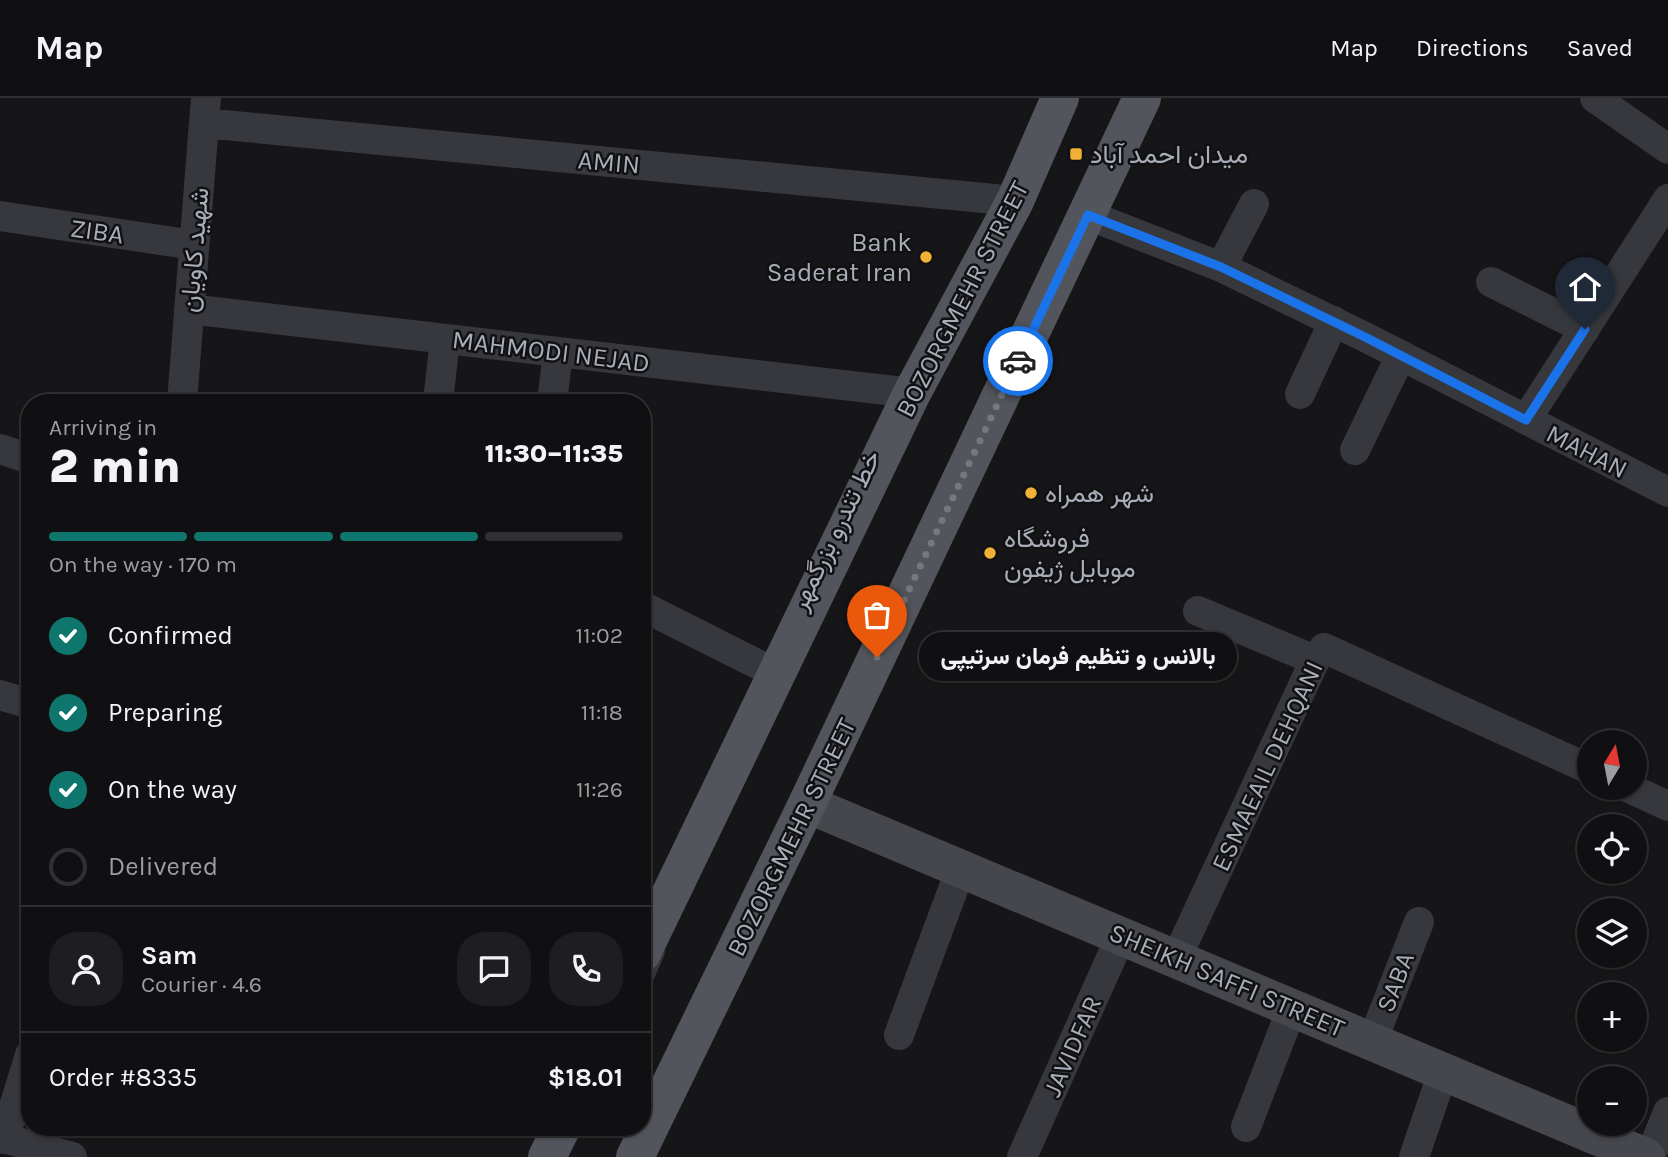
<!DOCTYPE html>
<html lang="en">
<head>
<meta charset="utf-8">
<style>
	:root { --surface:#101012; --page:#1e1e20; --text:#f1f3f6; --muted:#9c9d9f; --line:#303032; --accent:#0f766e }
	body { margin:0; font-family:Karla,Vazirmatn,sans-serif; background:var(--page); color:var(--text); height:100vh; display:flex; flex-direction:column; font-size:26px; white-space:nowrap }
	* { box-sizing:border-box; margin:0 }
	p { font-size:23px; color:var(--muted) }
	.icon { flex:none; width:38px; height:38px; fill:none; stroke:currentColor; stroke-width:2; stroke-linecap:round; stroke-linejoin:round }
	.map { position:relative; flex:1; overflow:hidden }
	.details { position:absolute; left:21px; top:296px; width:630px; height:742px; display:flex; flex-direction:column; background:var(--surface); border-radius:28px; box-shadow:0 2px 5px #0004,0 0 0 2px var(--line) }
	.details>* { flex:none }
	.needle { width:46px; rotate:10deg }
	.tools { position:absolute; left:1577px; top:632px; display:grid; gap:14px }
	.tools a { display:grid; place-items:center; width:70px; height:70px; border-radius:50%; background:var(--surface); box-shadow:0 2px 5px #0004,0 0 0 2px var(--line); font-size:35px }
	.pin { position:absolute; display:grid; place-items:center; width:60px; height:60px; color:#fff; margin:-72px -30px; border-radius:50% 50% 50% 0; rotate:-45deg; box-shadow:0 0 7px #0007 }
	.pin .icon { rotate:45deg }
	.courier { position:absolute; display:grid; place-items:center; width:70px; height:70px; margin:-35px; border:5px solid #1a73e8; border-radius:50%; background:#fff; color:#222; box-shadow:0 2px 9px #0007 }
	.bubble { position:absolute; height:49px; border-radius:24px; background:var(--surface); box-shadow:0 2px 5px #0004,0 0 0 2px var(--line); font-size:23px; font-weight:800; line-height:49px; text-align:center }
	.headline em { font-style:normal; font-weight:800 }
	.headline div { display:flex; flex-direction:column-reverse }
	.headline { display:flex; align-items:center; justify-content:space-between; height:119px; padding:0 28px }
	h1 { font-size:46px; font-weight:800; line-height:52px }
	.bar { display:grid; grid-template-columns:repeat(4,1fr); gap:10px 7px; align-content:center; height:84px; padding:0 28px }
	.bar i { height:9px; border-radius:5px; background:var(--line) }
	.bar .on { background:var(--accent) }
	.bar p { grid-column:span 4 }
	.line { display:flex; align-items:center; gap:18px; padding:0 28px; border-top:2px solid var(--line) }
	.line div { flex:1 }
	.round { display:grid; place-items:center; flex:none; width:74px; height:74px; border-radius:28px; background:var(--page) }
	ol { padding:0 28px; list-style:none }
	li { display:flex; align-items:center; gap:21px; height:77px }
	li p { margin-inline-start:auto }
	li .icon { padding:7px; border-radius:50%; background:var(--accent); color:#fff; stroke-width:4 }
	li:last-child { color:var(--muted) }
	li i { width:38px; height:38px; border:4px solid var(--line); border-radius:50% }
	header { display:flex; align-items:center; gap:42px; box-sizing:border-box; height:98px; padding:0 35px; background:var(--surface); border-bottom:2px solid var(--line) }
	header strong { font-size:33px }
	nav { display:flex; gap:38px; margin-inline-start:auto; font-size:24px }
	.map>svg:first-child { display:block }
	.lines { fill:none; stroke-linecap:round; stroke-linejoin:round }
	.lane { stroke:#37383d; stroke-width:16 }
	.street { stroke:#37383d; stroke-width:30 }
	.secondary { stroke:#45474d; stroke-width:38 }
	.primary { stroke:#53555c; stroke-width:38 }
	.done { stroke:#757880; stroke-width:7; stroke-dasharray:0 12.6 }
	.route { stroke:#1a73e8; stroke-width:9 }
	.poi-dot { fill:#f2b134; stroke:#111113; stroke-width:2.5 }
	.labels { text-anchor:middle; stroke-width:5; stroke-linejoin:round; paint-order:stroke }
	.poi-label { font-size:26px; fill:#a8adb8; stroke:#111113; text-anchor:start }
	.street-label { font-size:26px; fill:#a8adb8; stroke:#111113 }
</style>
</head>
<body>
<header>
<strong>Map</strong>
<nav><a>Map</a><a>Directions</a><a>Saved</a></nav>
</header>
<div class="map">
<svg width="1668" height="1059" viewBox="0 0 1668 1059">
	<rect width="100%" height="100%" fill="#161618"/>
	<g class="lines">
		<!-- lane -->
		<path class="lane" d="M642,888L657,854"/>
		<!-- street -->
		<path class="street" d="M1595,0L1668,51
			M204,25L1015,103
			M1088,117L1221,169L1367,240L1668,394
			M0,118L194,147
			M1221,169L1254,106
			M1491,184L1585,231
			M189,211L912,295
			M1300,296L1334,223
			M182,304L206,0
			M438,304L445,241
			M552,304L558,254
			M1526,322L1668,101
			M0,351L30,361
			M1355,352L1401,257
			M642,508L777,576
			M1198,513L1315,562
			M0,597L30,606
			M1629,690L1668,708
			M1176,861L1315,562L1324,550L1589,671
			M899,937L961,770
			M1372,944L1419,824
			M1246,1029L1292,910
			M0,1039L72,1059
			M4,1041L30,957
			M1022,1059L1121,838
			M1414,1059L1443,974
			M1650,1059L1668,1014"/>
		<!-- secondary -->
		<path class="secondary" d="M807,706L1646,1059"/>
		<!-- primary -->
		<path class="primary" d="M642,855L912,295L1015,103L1060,0
			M547,1059L562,1029
			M635,1059L807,706L1142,0"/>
	</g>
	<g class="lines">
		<!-- done -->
		<path class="done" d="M877,559L1018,263"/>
		<!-- route -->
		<path class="route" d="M1018,263L1088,117L1221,169L1367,240L1526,322L1585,231"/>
	</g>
	<!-- markers -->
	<g class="poi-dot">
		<rect x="1069" y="49" width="14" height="14" rx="3.5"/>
		<circle cx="926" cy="159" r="7"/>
		<circle cx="1031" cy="395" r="7"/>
		<circle cx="990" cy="455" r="7"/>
	</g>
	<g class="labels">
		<!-- poi labels -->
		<g class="poi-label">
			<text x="1090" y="65">میدان احمد آباد</text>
			<text x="912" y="153" text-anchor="end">Bank<tspan x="912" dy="30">Saderat Iran</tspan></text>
			<text x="1045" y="404">شهر همراه</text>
			<text x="1004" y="449">فروشگاه<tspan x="1004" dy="30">موبایل ژیفون</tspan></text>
		</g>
		<!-- street labels -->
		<g class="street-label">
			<text transform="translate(609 64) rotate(5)" y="9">AMIN</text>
			<text transform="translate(97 133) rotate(8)" y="9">ZIBA</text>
			<text transform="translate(194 152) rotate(-85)" y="9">شهید کاویان</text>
			<text transform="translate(962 201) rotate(-63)" y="9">BOZORGMEHR STREET</text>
			<text transform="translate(551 253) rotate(7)" y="9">MAHMODI NEJAD</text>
			<text transform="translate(1587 353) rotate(27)" y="9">MAHAN</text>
			<text transform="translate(835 432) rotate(-64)" y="9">خط تندرو بزرگمهر</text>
			<text transform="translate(1267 668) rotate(-65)" y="9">ESMAEAIL DEHQANI</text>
			<text transform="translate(791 739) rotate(-64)" y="9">BOZORGMEHR STREET</text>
			<text transform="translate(1227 882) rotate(23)" y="9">SHEIKH SAFFI STREET</text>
			<text transform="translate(1395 884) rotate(-69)" y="9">SABA</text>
			<text transform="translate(1072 948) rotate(-66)" y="9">JAVIDFAR</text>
		</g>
	</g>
</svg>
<div class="tools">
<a><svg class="needle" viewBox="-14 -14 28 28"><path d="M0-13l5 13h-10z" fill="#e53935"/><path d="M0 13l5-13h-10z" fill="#9c9d9f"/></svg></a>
<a><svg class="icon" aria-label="locate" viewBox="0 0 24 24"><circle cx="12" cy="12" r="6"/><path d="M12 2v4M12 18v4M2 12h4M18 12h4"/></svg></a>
<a><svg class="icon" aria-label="layers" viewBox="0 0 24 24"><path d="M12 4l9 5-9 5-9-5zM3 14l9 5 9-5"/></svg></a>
<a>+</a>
<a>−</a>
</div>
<div class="pin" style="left:877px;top:559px;background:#ea580c"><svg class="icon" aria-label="bag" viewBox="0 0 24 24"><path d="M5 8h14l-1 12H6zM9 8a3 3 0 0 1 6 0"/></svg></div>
<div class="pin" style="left:1585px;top:231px;background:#1f2937"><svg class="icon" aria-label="home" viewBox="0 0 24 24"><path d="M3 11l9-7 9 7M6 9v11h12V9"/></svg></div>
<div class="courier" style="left:1018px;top:263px"><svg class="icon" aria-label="car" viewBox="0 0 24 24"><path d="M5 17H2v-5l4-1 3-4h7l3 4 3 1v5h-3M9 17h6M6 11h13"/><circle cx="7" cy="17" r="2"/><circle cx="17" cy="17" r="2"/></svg></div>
<div class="bubble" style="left:919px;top:534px;width:318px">بالانس و تنظیم فرمان سرتیپی</div>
<section class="details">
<div class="headline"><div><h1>2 min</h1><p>Arriving in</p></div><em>11:30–11:35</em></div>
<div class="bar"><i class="on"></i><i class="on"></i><i class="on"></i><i></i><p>On the way · 170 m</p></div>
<ol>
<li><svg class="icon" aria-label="check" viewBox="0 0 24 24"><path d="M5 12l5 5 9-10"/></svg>Confirmed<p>11:02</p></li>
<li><svg class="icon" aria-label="check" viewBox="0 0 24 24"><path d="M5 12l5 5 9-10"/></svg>Preparing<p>11:18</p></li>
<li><svg class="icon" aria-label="check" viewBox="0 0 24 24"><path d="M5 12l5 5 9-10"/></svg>On the way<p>11:26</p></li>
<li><i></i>Delivered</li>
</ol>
<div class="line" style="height:126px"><a class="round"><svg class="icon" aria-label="person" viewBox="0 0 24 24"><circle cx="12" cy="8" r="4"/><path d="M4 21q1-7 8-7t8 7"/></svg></a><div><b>Sam</b><p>Courier · 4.6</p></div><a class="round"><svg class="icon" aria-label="chat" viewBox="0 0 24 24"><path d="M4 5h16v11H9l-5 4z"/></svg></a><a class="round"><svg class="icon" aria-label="phone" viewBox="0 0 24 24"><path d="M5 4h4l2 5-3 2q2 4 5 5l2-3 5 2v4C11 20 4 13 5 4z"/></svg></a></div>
<div class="line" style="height:91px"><div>Order #8335</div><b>$18.01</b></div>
</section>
</div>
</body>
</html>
